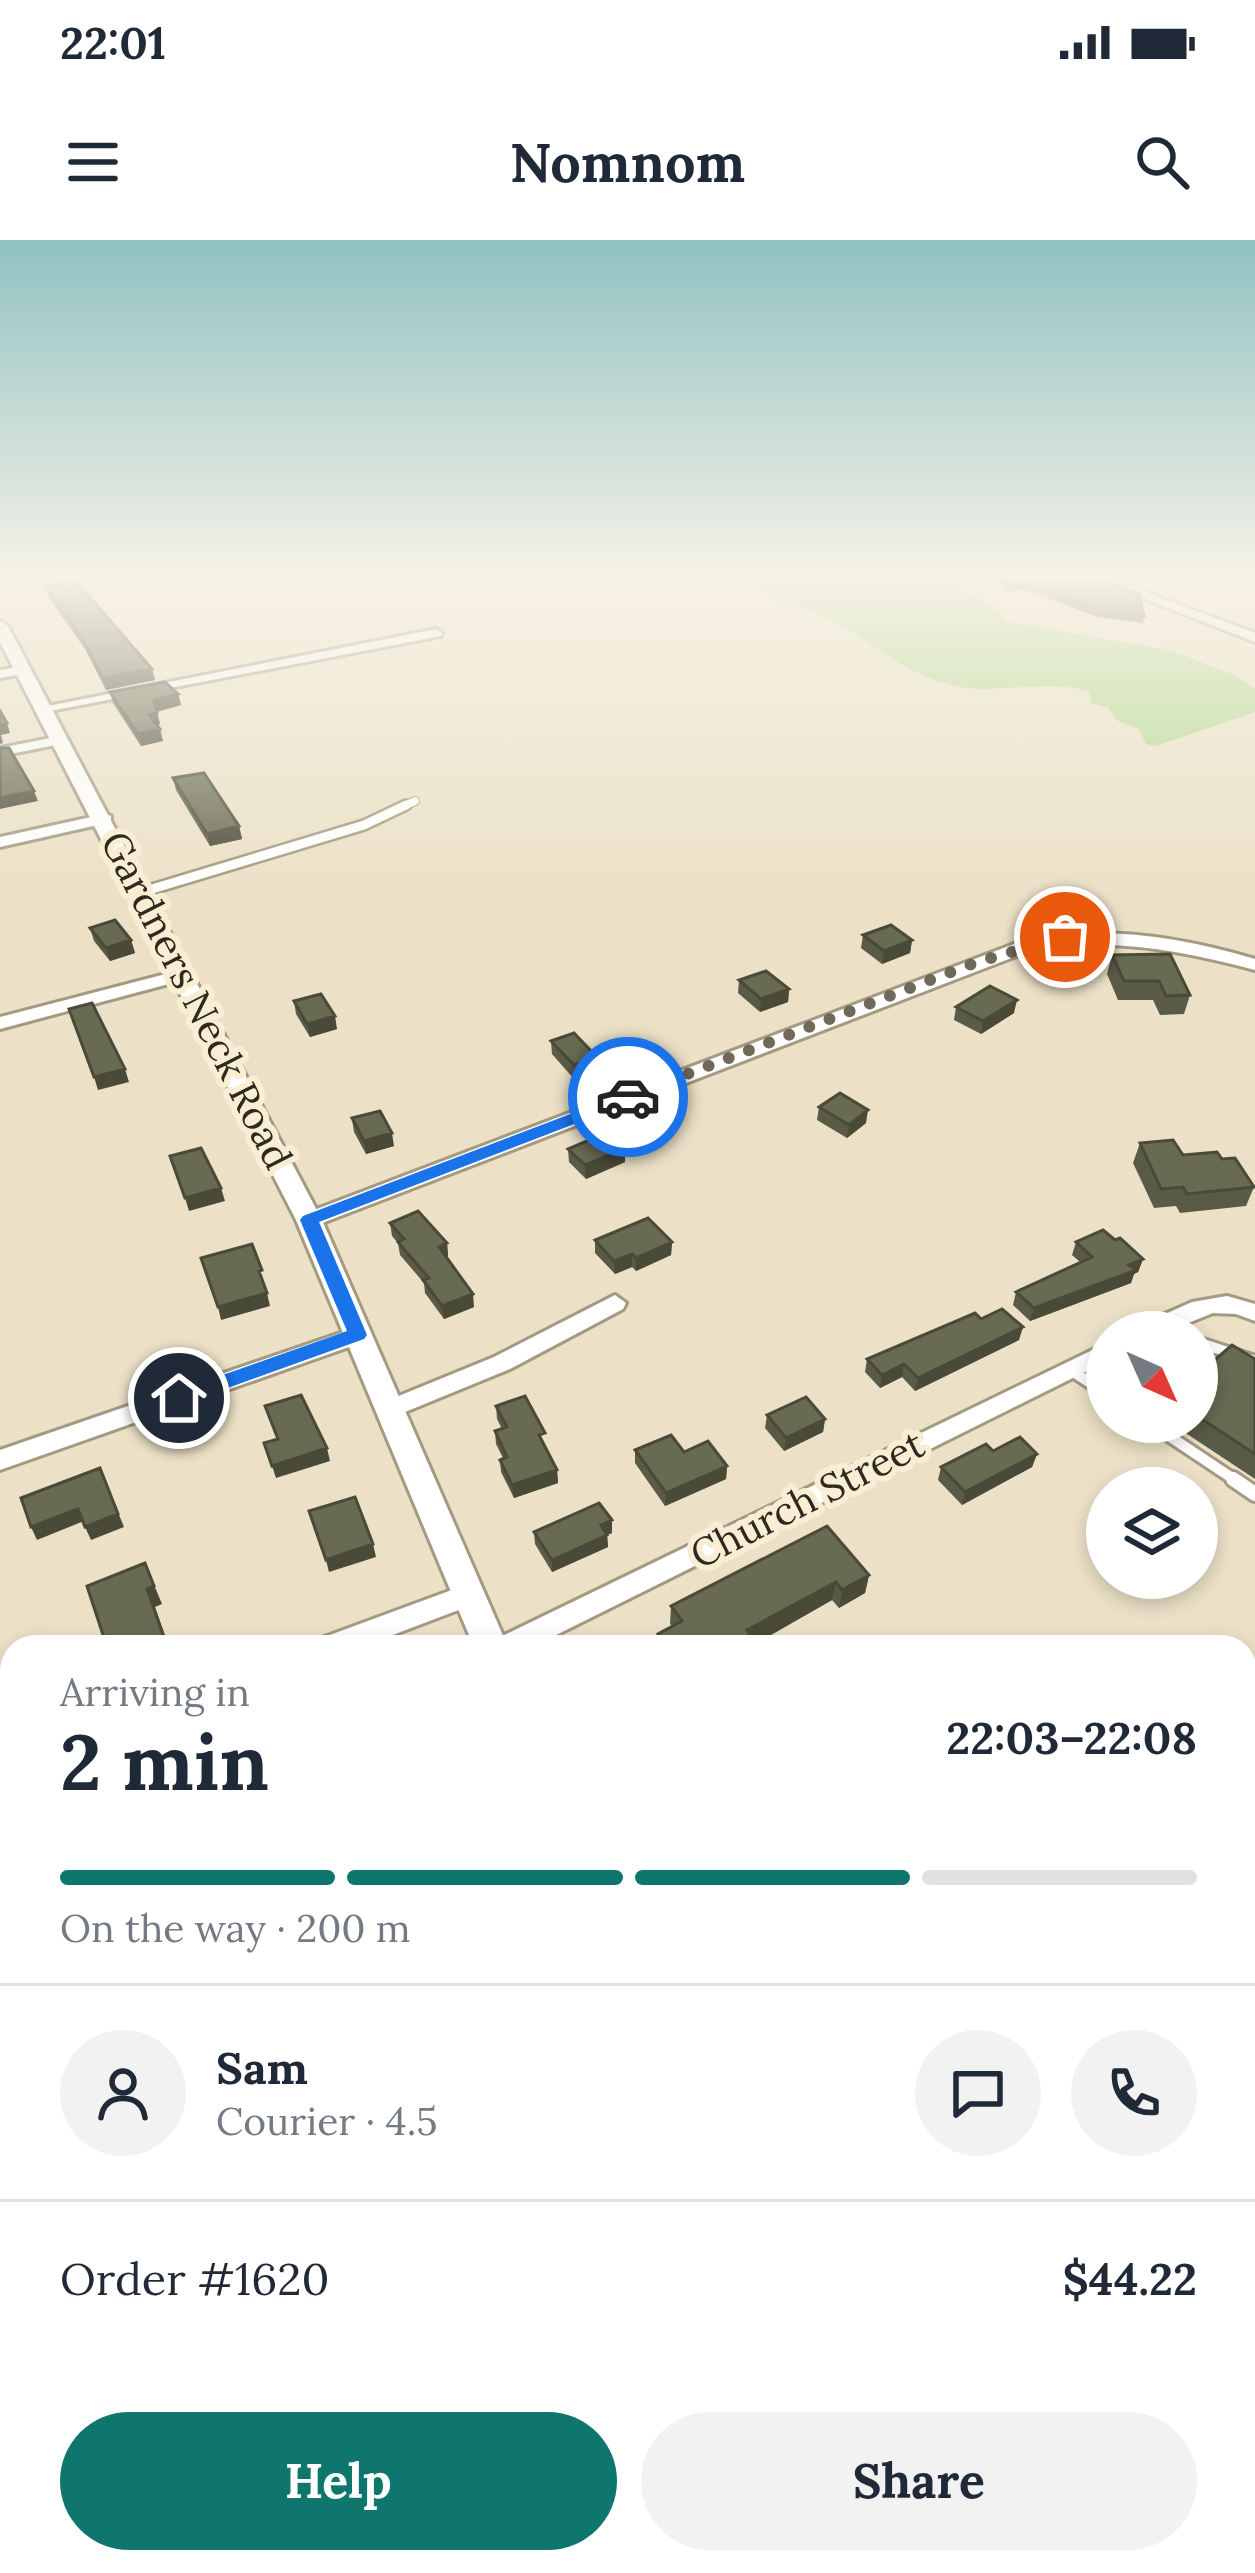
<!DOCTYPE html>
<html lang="en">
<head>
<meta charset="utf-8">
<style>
	:root { --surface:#fff; --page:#f2f2f3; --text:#1f2937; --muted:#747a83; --line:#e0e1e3; --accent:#0f766e }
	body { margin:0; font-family:Lora,serif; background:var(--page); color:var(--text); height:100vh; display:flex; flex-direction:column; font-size:45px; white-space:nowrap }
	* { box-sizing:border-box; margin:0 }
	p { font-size:39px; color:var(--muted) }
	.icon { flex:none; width:66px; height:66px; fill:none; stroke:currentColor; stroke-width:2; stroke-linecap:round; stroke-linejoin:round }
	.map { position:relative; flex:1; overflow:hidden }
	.details { position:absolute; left:0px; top:1395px; width:1257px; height:939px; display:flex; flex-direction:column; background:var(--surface); border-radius:36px 36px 0 0; box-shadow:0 6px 18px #0003 }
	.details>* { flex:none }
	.needle { width:78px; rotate:135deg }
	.controls { position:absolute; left:1086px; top:1071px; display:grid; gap:24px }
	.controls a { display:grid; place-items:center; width:132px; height:132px; border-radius:50%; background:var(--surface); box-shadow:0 6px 18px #0003; font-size:60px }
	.pin { position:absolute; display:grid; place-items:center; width:102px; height:102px; color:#fff; margin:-51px; border:6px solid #fff; border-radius:50%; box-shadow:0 3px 12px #0007 }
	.courier { position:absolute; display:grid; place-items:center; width:120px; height:120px; margin:-60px; border:9px solid #1a73e8; border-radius:50%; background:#fff; color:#222; box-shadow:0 3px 15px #0007 }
	.headline em { font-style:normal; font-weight:700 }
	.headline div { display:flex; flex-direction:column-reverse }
	.headline { display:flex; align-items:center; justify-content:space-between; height:204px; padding:0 60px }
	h1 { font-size:78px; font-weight:700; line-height:90px }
	.bar { display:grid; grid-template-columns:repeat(4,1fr); gap:18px 12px; align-content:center; height:144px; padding:0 60px }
	.bar i { height:15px; border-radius:9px; background:var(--line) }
	.bar .active { background:var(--accent) }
	.bar p { grid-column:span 4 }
	.line { display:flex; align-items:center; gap:30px; padding:0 60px; border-top:3px solid var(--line) }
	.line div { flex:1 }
	.round { display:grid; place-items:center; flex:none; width:126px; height:126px; border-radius:63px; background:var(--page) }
	.action { display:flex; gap:24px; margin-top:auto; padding:24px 60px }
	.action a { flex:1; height:138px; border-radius:72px; background:var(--accent); color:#fff; font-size:48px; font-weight:700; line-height:138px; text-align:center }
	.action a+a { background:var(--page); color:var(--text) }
	.status { display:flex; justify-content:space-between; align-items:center; height:84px; padding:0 60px; background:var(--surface); direction:ltr }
	.status svg { height:33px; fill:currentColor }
	header { display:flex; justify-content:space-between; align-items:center; height:156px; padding:0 60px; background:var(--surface); font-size:54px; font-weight:700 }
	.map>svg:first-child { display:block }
	.water { fill:#afd88b }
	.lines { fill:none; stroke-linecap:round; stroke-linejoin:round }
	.service-far4-casing { stroke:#a49a82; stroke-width:10 }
	.service-far3-casing { stroke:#a49a82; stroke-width:14 }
	.service-far2-casing { stroke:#a49a82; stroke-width:16 }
	.service-far1-casing { stroke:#a49a82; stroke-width:20 }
	.service-casing { stroke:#a49a82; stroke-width:24 }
	.minor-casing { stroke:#a49a82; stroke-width:6 }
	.tertiary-casing { stroke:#a49a82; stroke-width:6 }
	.service-far4 { stroke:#fff; stroke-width:8 }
	.service-far3 { stroke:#fff; stroke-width:9 }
	.service-far2 { stroke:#fff; stroke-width:10 }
	.service-far1 { stroke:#fff; stroke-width:14 }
	.service { stroke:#fff; stroke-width:18 }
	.minor { fill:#fff; fill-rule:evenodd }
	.tertiary { fill:#fff; fill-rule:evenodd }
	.wall { fill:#5a5b47 }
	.shaded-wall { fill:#4a4a39 }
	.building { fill:#696a52; stroke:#4a4a39; stroke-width:3 }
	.route { fill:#1a73e8 }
	.done { stroke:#70695a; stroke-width:12; stroke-dasharray:0 21.6 }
	.labels { text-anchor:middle; stroke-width:12; stroke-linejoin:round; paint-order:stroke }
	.street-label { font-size:39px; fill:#2d291f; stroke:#f9eed4 }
</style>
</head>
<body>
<div class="status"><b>22:01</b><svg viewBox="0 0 49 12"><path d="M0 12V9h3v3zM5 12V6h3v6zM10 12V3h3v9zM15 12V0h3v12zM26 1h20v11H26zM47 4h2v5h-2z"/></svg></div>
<header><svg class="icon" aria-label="menu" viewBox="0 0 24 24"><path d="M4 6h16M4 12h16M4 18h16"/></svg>Nomnom<svg class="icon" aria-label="search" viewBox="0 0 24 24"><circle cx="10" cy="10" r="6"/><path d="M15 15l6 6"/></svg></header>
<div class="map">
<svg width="1255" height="2333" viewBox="0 0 1255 2333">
	<rect width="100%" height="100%" fill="#ece1c7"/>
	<!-- water -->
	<path class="water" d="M742,334H950L964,351L990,363L1007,382L1170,410L1230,433L1255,448V472L1156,506L1146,504L1139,489L1118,481L1109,468L1091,463L1089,452C1048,438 1003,454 961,447C907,438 876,403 831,380C799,364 766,362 742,334Z"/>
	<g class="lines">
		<!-- service-far4 casing -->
		<g class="service-far4-casing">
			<path id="service-far4" d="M400,568L415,561"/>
		</g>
		<!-- service-far3 casing -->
		<g class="service-far3-casing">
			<path id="service-far3" d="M142,652L364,585L406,565"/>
		</g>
		<!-- service-far2 casing -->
		<g class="service-far2-casing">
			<path id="service-far2" d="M1197,1102L1255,1121
				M1069,1129L1107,1154
				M1148,1182L1238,1242"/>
		</g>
		<!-- service-far1 casing -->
		<g class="service-far1-casing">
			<path id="service-far1" d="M1233,1239L1255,1254"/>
		</g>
		<!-- service casing -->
		<g class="service-casing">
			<path id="service" d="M737,2333L750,2322"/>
		</g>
		<!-- minor casing -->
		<g class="minor-casing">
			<path id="minor" d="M1081,334H1097L1255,393V402Z
				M436,389L442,393L441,396L45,472L38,468Z
				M24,426L29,427V433L0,438V430Z
				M61,496L66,497V503L0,516V508Z
				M105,574L111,576V582L0,607V597Z
				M1086,693C1145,692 1199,702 1255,719V730C1179,710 1111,697 1032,710L317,985H301L298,980L301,975L1022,701Z
				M185,729L194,734L191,738L0,789V777Z
				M615,1055L626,1063L623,1069L510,1129L388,1179L379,1176L376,1170L379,1164L494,1117Z
				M1227,1056L1255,1064V1081L1236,1074L1213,1073L1166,1092H1135L1138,1086L1192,1062Z
				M358,1087L369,1095L366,1101L0,1230V1210Z
				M1107,1103V1121L532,1407H492L496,1399Z
				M468,1344L477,1347L481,1355L477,1363L361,1407H315L319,1399Z"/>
		</g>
		<!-- tertiary casing -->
		<g class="tertiary-casing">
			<path id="tertiary" d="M0,381L8,386L322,980L508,1407H474L296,980L0,402Z
				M1097,2322H1151L1155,2333H1101Z"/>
		</g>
		<!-- service-far4 -->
		<use href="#service-far4" class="service-far4"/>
		<!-- service-far3 -->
		<use href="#service-far3" class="service-far3"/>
		<!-- service-far2 -->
		<use href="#service-far2" class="service-far2"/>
		<!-- service-far1 -->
		<use href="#service-far1" class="service-far1"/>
		<!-- service -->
		<use href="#service" class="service"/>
		<!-- minor -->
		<use href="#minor" class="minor"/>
		<!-- tertiary -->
		<use href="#tertiary" class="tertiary"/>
	</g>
	<!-- wall -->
	<path class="wall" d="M981,334H1093L1144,376L1143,383L1097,377L1024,349L1008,352Z
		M1108,334H1134V336L1133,342Z
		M45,346L155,440L106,450L85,409L48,357Z
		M110,452L178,454L181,465L157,471L160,484L157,485L163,501L141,506L113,463Z
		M173,538L239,586L242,599L210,606L176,550Z
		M90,688L131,700L135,713L110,721L94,701Z
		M863,695L912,700L910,713L882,724L861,708Z
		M1112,715L1190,755L1184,774L1160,775L1153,760H1118L1107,734Z
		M739,740L789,749L788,762L760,772L738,753Z
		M294,761L337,789L310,797L296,774Z
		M956,767L1014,773L981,794L954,780Z
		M551,801L597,830L574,839L552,814Z
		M819,867L866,883L847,898L817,880Z
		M352,879L394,906L366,914L354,892Z
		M1140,903L1183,915L1222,919L1254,947L1246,966L1180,973L1176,966L1154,968L1133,923Z
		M568,909H625V922L586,939L569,922Z
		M390,983L447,1003L448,1016L446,1017L474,1067L444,1079L425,1053L424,1043L400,1015L398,1003L392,996Z
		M595,1000L672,1002L671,1015L636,1031L632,1027L615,1034L595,1013Z
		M1115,1000L1143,1019L1138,1032L1134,1034L1131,1043L1030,1081L1013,1065L1016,1052L1080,1022L1072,1015L1076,1002Z
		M981,1079L1019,1100L915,1151L902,1137L880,1148L865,1132L867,1119Z
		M1255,1119V1239L1169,1182H1197V1135Z
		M496,1166L545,1206L557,1230L558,1243L514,1258L501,1232L500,1220L503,1218L496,1204L495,1191L502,1189L497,1179Z
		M767,1175L825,1179L823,1192L784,1211L765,1188Z
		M635,1210L684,1212L727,1226L726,1239L665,1266L635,1223Z
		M993,1211L1037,1214L1032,1227L962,1265L938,1240L941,1227Z
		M534,1292L612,1293L607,1295L608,1307L552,1332L535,1304Z
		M869,1335L865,1353L839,1368L832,1360L750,1407H657L658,1394L672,1386L670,1384L671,1366Z"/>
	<!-- shaded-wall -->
	<path class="shaded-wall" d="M1025,343L1024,349L1008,352L1009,345Z
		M152,429L155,440L106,450L103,438Z
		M178,454L181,465L157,472L154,460Z
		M157,473L160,484L152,486L149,475Z
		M7,483L10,493L1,495L3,503L0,504V485Z
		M160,489L163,501L141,506L138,494Z
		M34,551L38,561L0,569V558Z
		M239,586L242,599L210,606L207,594Z
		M131,700L135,713L110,721L106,708Z
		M912,700L910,713L882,724L884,711Z
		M789,749L788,762L760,772L761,759Z
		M1017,760L1014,773L981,794L983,781Z
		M335,776L337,789L310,797L307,784Z
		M597,817V830L574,839V825Z
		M125,829L129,842L98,850L94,837Z
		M868,870L866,883L847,898L849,885Z
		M392,893L394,906L366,914L364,901Z
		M625,909V922L586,939L585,925Z
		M221,948L225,961L189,971L185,958Z
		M672,1002L671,1015L636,1031V1018Z
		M447,1003L448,1016L440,1020L439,1007Z
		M632,1014V1027L615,1034L614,1021Z
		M1143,1019L1138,1032L1134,1034L1131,1043L1030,1081L1034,1068Z
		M267,1053L270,1066L221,1080L218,1067Z
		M473,1054L474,1067L444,1079L442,1066Z
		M1023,1087L1019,1100L915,1151L918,1138Z
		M904,1124L902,1137L880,1148L882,1135Z
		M825,1179L823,1192L784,1211L786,1198Z
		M327,1208L330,1221L276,1238L272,1226Z
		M1037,1214L1032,1227L962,1265L965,1252Z
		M727,1226L726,1239L665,1266L666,1253Z
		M100,1228L124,1287L91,1300L85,1287Z
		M557,1230L558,1243L514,1258L512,1245Z
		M78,1269L84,1281L37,1300L31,1287Z
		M612,1280V1293L607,1295L608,1307L552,1332V1320L601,1285Z
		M373,1304L376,1317L329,1332L326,1320Z
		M145,1323L162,1364L155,1367L169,1407H156Z
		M869,1335L865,1353L839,1368L842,1350Z
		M836,1342L832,1360L750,1407H731L747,1390Z
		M12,2098V2128L9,2133L12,2135V2151L0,2171V2117Z"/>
	<!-- building -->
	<path class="building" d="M992,334H1093L1139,354L1144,376L1099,371L1025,343L1009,345Z
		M75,340L152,429L103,438L82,398L45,346Z
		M165,442L178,454L154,460L157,473L149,475L160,489L138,494L110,452Z
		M0,471L7,483L0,485Z
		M0,508H9L34,551L0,558Z
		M204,533L239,586L207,594L173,538Z
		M115,680L131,700L106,708L90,688Z
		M891,685L912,700L884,711L863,695Z
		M1170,714L1190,755L1166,756L1159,741H1124L1112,715Z
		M766,731L789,749L761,759L739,740Z
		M990,746L1017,760L983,781L956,767Z
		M321,754L335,776L307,784L294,761Z
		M92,763L125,829L94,837L69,769Z
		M574,793L597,817L574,825L551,801Z
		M840,853L868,870L849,885L819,867Z
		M380,871L392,893L364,901L352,878Z
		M608,892L625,909L585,925L568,909Z
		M1173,900L1183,915L1217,912L1222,919L1235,918L1254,947L1187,954L1183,947L1161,949L1140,903Z
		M201,908L221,948L185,958L170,916Z
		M418,971L447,1003L439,1007L473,1054L442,1066L423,1040L429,1038L398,1002L404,999L390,983Z
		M648,978L672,1002L636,1018L632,1014L614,1021L595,1000Z
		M1103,990L1115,1000L1120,998L1143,1019L1129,1025L1136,1030L1034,1068L1016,1052L1092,1017L1076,1002Z
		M252,1004L262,1030L259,1031L267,1053L218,1067L201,1018Z
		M1002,1069L1023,1087L918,1138L904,1124L882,1135L867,1119L975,1073L981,1079Z
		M1232,1105L1255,1119V1214L1197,1176V1135Z
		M301,1155L327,1208L272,1226L264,1203L278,1199L265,1166Z
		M525,1156L545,1193L539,1195L557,1230L512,1245L500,1220L507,1217L495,1191L507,1187L496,1166Z
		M806,1157L825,1179L786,1198L767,1175Z
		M671,1195L684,1212L708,1201L727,1226L666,1253L635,1210Z
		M1020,1197L1037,1214L965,1252L941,1227L986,1204L993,1211Z
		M100,1228L118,1274L85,1287L78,1269L31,1287L21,1258Z
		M355,1257L373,1304L326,1320L309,1271Z
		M599,1263L612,1280L601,1285L607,1295L552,1320L534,1292Z
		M827,1286L869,1335L842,1350L836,1342L747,1390L751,1396L731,1407H668L658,1394L682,1381L671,1366Z
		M145,1323L154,1346L147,1349L166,1403L156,1407H107L87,1346Z
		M0,2058L12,2065V2098L0,2117Z"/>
	<!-- sky -->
	<linearGradient id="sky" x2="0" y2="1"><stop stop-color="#91c2c3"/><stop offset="0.51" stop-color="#f6f2e6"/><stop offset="1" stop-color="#f6f2e6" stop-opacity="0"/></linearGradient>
	<rect width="1255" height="660" fill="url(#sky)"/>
	<!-- route -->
	<path class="route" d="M628,852L634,854V861L319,982L367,1095L364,1099L186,1163H172V1153L347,1091L300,980L303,976Z"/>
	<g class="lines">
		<!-- done -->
		<path class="done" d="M628,857L977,722L1065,697"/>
	</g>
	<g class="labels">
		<!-- street labels -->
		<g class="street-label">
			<text transform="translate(197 760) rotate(63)" y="14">Gardners Neck Road</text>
			<text transform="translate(807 1259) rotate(-27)" y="14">Church Street</text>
		</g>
	</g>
</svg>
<div class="controls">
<a><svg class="needle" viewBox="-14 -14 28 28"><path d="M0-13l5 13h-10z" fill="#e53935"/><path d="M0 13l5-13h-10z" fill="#747a83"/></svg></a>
<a><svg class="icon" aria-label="layers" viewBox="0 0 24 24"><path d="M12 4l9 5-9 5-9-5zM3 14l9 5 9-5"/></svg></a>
</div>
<div class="pin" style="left:1065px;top:697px;background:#ea580c"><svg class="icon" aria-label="bag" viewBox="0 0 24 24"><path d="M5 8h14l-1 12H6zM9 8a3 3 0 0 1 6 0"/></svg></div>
<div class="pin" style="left:179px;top:1158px;background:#1f2937"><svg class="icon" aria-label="home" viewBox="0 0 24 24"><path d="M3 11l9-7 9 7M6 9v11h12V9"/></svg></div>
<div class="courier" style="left:628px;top:857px"><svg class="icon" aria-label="car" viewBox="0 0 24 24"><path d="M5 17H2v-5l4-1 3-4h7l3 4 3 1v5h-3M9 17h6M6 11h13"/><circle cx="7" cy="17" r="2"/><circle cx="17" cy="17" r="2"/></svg></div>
<section class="details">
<div class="headline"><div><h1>2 min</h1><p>Arriving in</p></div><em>22:03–22:08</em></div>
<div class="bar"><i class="active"></i><i class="active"></i><i class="active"></i><i></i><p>On the way · 200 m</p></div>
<div class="line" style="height:216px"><a class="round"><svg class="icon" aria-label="person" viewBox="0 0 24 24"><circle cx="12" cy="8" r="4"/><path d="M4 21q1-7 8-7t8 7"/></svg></a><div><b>Sam</b><p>Courier · 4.5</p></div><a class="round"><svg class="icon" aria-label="chat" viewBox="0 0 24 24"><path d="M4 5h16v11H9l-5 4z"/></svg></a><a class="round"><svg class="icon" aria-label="phone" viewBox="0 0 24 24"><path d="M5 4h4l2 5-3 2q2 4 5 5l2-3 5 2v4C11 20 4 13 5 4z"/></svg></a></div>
<div class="line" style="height:156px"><div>Order #1620</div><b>$44.22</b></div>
<div class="action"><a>Help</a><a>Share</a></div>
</section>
</div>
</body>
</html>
